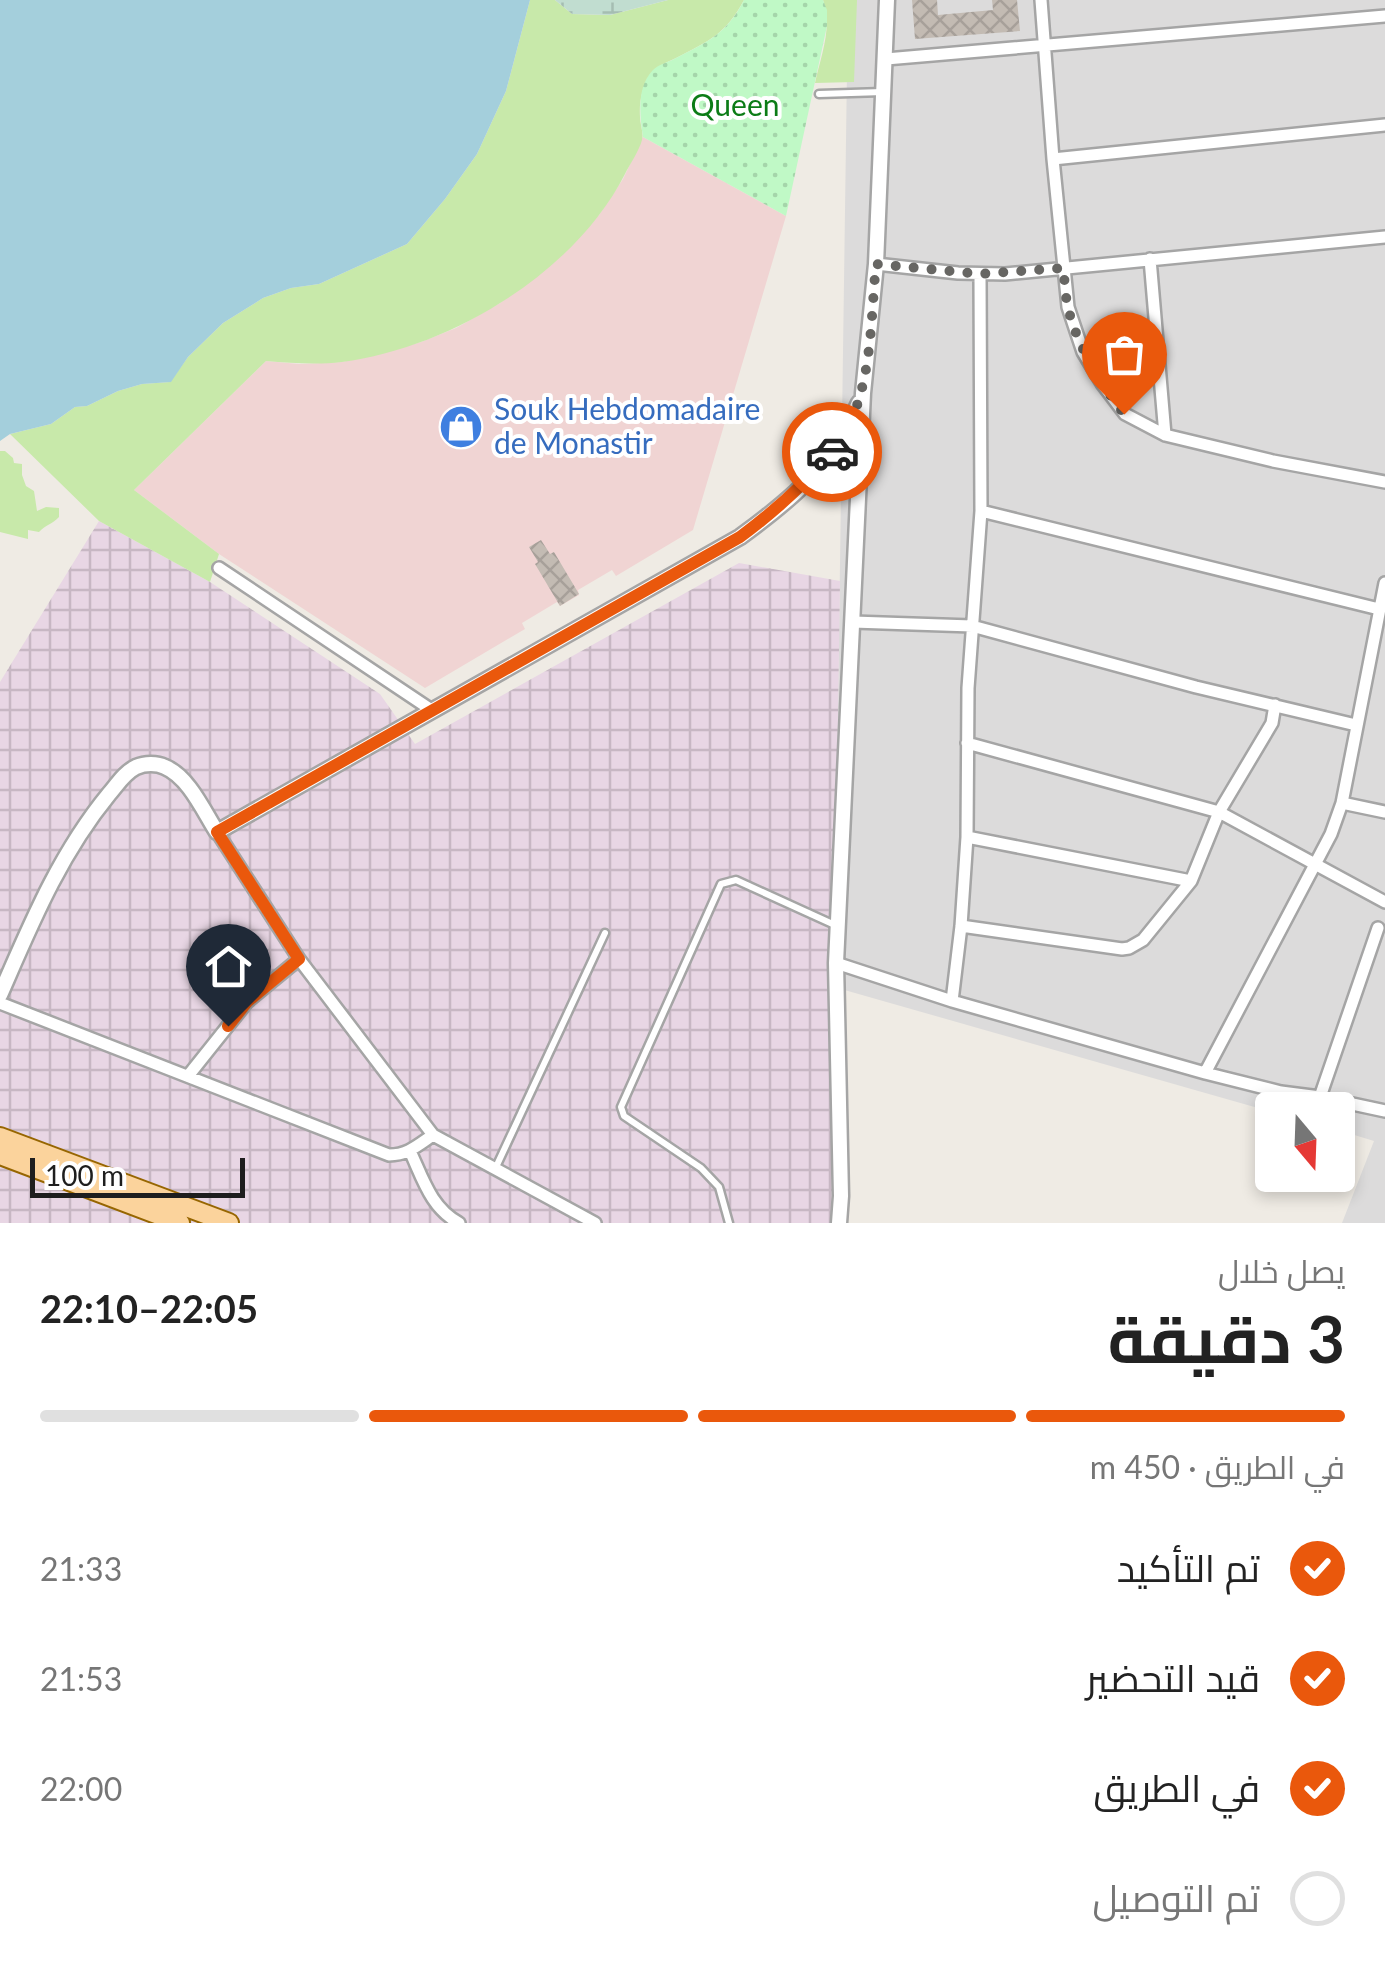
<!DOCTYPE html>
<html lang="ar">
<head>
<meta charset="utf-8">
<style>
	:root { --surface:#fff; --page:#f6f6f6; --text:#222; --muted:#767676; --line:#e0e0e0; --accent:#ea580c }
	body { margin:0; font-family:Lato,Cairo,sans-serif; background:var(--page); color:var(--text); direction:rtl; height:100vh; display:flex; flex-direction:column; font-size:38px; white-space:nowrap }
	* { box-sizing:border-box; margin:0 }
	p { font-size:32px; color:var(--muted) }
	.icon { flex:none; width:55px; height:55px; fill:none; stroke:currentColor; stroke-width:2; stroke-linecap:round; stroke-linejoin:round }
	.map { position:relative; height:1223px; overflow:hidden; direction:ltr }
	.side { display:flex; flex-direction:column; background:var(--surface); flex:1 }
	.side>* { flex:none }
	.needle { width:65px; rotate:161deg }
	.controls { position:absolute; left:1255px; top:1092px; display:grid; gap:20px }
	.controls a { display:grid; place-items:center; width:100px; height:100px; border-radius:10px; background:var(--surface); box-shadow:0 5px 15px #0003; font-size:50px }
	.scale { position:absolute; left:30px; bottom:25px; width:215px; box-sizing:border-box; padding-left:10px; border:5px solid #1e1e1e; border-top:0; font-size:28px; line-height:35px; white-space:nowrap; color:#1e1e1e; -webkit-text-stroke:8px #fff; paint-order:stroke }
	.pin { position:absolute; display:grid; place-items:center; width:85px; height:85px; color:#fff; margin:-102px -42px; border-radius:50% 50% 50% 0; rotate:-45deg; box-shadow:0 0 10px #0007 }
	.pin .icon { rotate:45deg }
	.courier { position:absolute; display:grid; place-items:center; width:100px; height:100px; margin:-50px; border:8px solid #ea580c; border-radius:50%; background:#fff; color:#222; box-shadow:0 2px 12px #0007 }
	.head em { font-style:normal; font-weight:700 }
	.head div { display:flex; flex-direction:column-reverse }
	.head { display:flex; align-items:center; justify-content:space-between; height:170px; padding:0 40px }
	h1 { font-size:65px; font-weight:700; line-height:75px }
	.bar { display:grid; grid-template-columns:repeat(4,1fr); gap:15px 10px; align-content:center; height:120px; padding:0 40px }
	.bar i { height:12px; border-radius:8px; background:var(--line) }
	.bar .active { background:var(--accent) }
	.bar p { grid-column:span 4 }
	ol { padding:0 40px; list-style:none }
	li { display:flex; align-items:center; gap:30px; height:110px }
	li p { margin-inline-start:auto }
	li .icon { padding:10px; border-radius:50%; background:var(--accent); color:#fff; stroke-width:4 }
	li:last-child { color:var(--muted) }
	li i { width:55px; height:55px; border:5px solid var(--line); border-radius:50% }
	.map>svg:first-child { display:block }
	.residential { fill:#dcdbdb }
	.commercial { fill:#f0d4d3 }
	.industrial { fill:url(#industrial-grid) }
	.grass { fill:#c8e9aa }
	.wetland { fill:url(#wetland-marsh) }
	.park { fill:url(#park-dots) }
	.water { fill:#a4cfdc }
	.building { fill:url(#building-cross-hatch) }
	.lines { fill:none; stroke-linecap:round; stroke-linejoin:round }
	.service-casing { stroke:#a5a5a5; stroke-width:11 }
	.minor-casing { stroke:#a5a5a5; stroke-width:16 }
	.tertiary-casing { stroke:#a5a5a5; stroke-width:19 }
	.primary-casing { stroke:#976601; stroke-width:22 }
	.service { stroke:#fff; stroke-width:6 }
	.minor { stroke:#fff; stroke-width:11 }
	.tertiary { stroke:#fff; stroke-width:14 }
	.primary { stroke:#fbd39c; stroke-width:18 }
	.done { stroke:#676663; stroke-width:10; stroke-dasharray:0 18 }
	.route { stroke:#ea580c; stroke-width:12 }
	.labels { text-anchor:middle; stroke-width:8; stroke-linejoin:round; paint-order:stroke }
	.park-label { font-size:30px; fill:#0c7c16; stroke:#fff }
	.shop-label { font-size:30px; fill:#366cbe; stroke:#fff; text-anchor:start }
</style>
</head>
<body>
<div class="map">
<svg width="1385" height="1223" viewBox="0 0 1385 1223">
	<defs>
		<pattern id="industrial-grid" width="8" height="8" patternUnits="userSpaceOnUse" patternTransform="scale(2.5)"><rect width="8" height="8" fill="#e8d6e4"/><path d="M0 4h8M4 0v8" fill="none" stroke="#c7b7c3"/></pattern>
		<pattern id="wetland-marsh" width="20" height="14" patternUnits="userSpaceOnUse" patternTransform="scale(2.5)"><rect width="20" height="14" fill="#c1ddd0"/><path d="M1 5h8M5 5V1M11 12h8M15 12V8" fill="none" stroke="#a5bdb2"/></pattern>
		<pattern id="park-dots" width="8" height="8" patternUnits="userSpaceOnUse" patternTransform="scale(2.5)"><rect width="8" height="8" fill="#c0f9c6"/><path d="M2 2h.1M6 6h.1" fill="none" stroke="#a5d5aa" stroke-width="1.8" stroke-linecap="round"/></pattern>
		<pattern id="building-cross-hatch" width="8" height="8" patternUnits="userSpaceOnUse" patternTransform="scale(2.5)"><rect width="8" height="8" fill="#c3bbb3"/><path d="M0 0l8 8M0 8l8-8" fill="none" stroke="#a7a09a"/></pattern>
	</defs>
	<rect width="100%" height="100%" fill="#efebe4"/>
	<!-- residential -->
	<path class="residential" d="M848,0H1385V1223H1342L1374,1141L1338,1130V1110H1272V1112L834,987Z"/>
	<!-- commercial -->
	<path class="commercial" d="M643,137L786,216L693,530L616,576L612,570L578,590L579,595L560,606L557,602L522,623L525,629L425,688L219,554L134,490L266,361L299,364L342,362L382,353L421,342L456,328L500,303L539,274L573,244L599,215L623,179Z"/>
	<!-- industrial -->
	<path class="industrial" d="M99,521L210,582L380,694L415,744L739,563L840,581L834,987L835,1223H0V682Z"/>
	<!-- grass -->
	<path class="grass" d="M530,0H555L572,14L610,15L668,0H744C726,34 709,41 676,58C668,62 656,66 651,74C642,86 639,102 640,117C640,125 644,133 642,140C639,151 630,164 625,174C575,273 450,348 342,362C317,365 291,363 266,361L134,490L219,554L210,582L99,521L10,434L51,424L75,407L87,406L118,391L142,384L170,382L188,357L223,323L263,298L291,288L319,284L407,244L445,199L477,154L506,91Z
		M823,0H857L854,82L815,83C821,56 833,26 823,0Z
		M0,451H5L13,458L14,463L22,464V475L26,486L34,491L37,511L46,507L59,508V517C53,524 45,525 39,532L28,530V539L0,532Z"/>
	<!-- wetland -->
	<path class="wetland" d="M555,0H668L610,15L572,14Z"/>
	<!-- park -->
	<path class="park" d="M744,0H823L827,10V26L786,216L643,137C640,117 636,87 653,70C658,65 668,62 674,59C707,42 726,35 744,0Z"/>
	<!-- water -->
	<path class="water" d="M0,0H530L506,91L477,154L445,199L407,244L319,284L291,288L263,298L223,323L188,357L171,382L142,384L118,391L87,406L75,407L51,424L10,434L0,441Z"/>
	<!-- building -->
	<path class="building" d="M912,0H937L938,15L993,10L992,0H1017L1020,31L915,39Z
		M541,540L550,554L554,552L579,594L560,606L535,564L538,562L529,547Z"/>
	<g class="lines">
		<!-- service casing -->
		<g class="service-casing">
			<path id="service" d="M819,94L883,92
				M496,1167L605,933
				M729,1223L719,1187L701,1168L624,1116L621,1107L721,884L736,880L837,926"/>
		</g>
		<!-- minor casing -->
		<g class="minor-casing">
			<path id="minor" d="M1041,0L1053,159L1068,307L1083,352L1103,385L1125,414L1165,435L1273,461L1385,482
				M886,59L1385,16
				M1053,159L1385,125
				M1150,259L1165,435
				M876,264L958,273L1005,274L1385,237
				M981,511L1379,609
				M219,568L433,711
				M853,622L972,626L1196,687L1356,725
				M967,743L1219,812L1385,902
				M1342,803L1385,812
				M217,832L299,959L433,1135L595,1223
				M967,837L1191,881
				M961,926L1122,949L1129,948L1143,940L1191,881L1219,812L1272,723L1275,705
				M836,963L952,1001L1205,1073L1331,834L1342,803L1385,583
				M952,1001L961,926L967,837L968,688L981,511L980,275
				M0,1003L389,1155C408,1155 418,1145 433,1135
				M1205,1073L1281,1092L1320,1097L1385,1111
				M188,1076L247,1002L299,959
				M1320,1097L1378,928
				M410,1151C423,1179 431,1208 459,1223"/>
		</g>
		<!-- tertiary casing -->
		<g class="tertiary-casing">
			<path id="tertiary" d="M0,995C31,924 59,855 109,794C117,785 124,773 136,767C145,763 157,763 165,767C189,777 204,812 217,832L740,537C777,510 817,478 842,439C849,429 853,415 859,403
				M839,1223L841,1196L836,963L863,393L876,264L887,0"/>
		</g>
		<!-- primary casing -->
		<g class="primary-casing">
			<path id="primary" d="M0,1137L229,1223
				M0,1155L180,1223"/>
		</g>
		<!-- service -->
		<use href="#service" class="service"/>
		<!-- minor -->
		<use href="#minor" class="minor"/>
		<!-- tertiary -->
		<use href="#tertiary" class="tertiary"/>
		<!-- primary -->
		<use href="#primary" class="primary"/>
	</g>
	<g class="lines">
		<!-- done -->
		<path class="done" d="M832,452C873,402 870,325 876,264L980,274L1063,268C1065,281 1065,295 1068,308C1078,348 1100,382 1124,414"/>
		<!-- route -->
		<path class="route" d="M228,1026L247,1002L299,959L217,832L740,537C775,511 805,484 832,452"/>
	</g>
	<!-- icons -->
	<defs>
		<g id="shop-disc" transform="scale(2.25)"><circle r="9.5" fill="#3f7fe0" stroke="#fff"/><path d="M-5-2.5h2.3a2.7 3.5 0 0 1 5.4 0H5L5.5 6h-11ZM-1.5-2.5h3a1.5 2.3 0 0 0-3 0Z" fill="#fff"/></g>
	</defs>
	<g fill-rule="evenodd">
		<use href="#shop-disc" x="461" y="427"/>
	</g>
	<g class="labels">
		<!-- park labels -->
		<g class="park-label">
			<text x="735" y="116">Queen</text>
		</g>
		<!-- shop labels -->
		<g class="shop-label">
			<text x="494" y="420">Souk Hebdomadaire<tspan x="494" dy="34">de Monastir</tspan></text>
		</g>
	</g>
</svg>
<div class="controls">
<a><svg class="needle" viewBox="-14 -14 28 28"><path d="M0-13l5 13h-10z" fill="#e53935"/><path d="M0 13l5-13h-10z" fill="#767676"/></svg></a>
</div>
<div class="scale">100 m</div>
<div class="pin" style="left:1124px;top:414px;background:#ea580c"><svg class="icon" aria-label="bag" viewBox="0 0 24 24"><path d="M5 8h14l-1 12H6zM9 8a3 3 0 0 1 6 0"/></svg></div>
<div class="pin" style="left:228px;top:1026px;background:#1f2937"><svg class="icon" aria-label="home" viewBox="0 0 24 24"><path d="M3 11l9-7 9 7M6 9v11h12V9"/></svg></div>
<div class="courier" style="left:832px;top:452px"><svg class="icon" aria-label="car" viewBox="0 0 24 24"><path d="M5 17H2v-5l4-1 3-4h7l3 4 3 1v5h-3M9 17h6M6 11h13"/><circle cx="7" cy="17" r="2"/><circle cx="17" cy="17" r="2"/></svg></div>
</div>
<section class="side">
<div class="head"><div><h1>3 دقيقة</h1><p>يصل خلال</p></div><em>22:05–22:10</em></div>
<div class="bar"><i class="active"></i><i class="active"></i><i class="active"></i><i></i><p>في الطريق · 450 m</p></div>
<ol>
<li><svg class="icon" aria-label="check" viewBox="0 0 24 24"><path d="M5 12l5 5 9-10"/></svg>تم التأكيد<p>21:33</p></li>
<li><svg class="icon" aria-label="check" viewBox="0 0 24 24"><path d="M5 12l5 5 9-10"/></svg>قيد التحضير<p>21:53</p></li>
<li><svg class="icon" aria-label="check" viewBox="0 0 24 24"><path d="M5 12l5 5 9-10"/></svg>في الطريق<p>22:00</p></li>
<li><i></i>تم التوصيل</li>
</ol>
</section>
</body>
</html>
